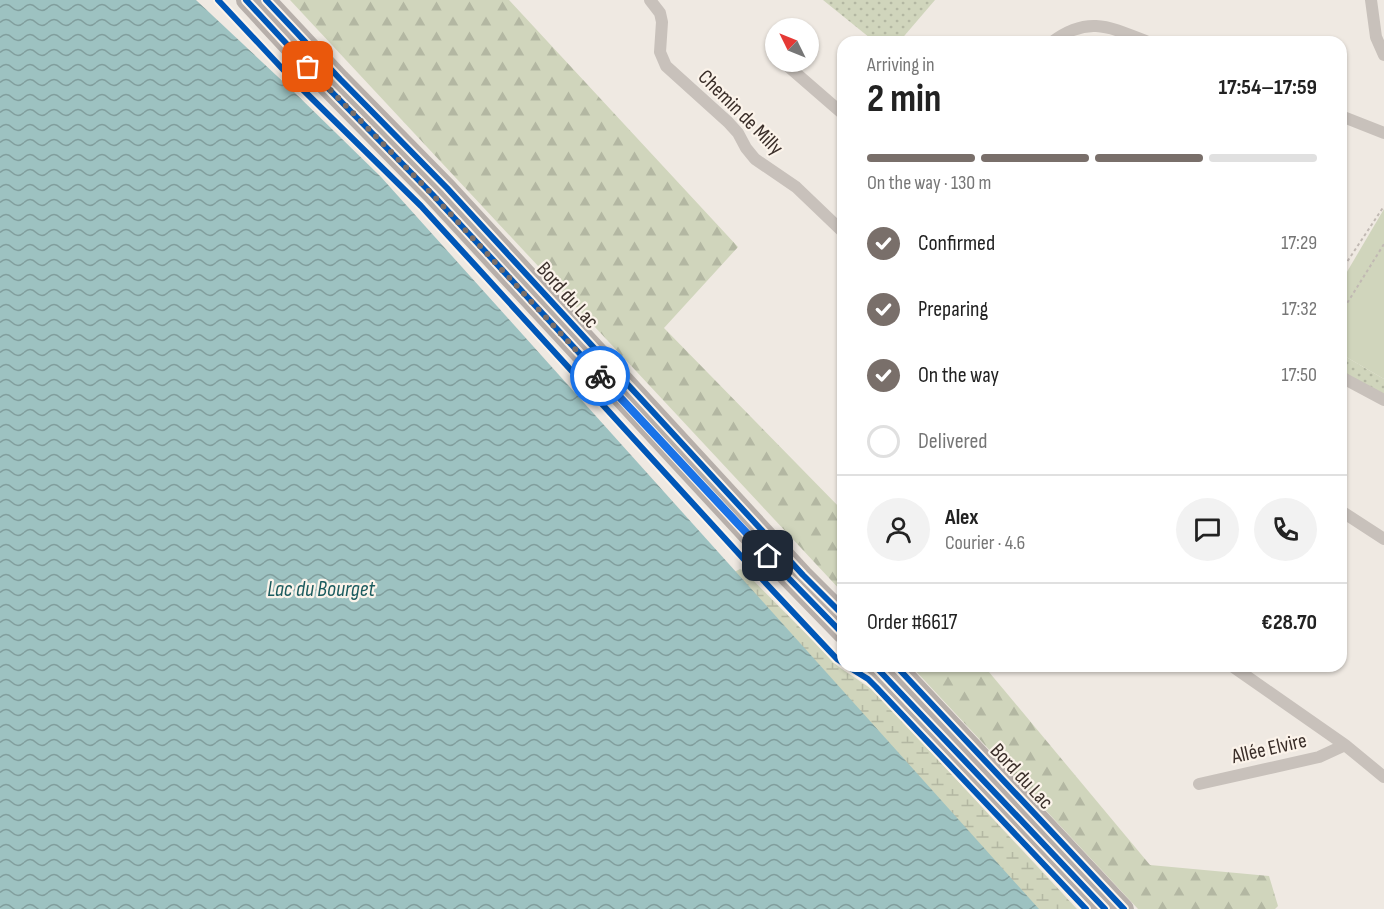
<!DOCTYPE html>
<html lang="en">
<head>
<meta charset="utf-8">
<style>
	:root { --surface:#fff; --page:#f2f2f2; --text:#222; --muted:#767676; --line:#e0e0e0; --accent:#796f6a }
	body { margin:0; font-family:"Sofia Sans Condensed",sans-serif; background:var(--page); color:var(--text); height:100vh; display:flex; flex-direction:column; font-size:22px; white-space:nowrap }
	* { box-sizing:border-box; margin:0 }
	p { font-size:20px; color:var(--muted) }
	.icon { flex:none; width:33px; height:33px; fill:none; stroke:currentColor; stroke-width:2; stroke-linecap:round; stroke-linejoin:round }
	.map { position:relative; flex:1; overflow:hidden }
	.details { position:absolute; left:837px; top:36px; width:510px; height:636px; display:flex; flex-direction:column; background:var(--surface); border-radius:18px; box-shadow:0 2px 4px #0004 }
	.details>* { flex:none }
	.needle { width:39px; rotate:313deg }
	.fabs { position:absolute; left:765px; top:18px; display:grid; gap:12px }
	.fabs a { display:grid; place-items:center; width:54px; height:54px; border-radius:50%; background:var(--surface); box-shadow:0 2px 4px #0004; font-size:30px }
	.pin { position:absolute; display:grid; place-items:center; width:51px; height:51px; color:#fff; margin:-26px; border-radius:12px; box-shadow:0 3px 9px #0006 }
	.courier { position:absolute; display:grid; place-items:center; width:60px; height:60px; margin:-30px; border:4px solid #1a73e8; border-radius:50%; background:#fff; color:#222; box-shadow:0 2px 8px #0007 }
	.overview em { font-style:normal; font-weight:700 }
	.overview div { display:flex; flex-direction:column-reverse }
	.overview { display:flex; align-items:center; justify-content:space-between; height:102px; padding:0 30px }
	h1 { font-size:39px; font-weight:700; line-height:45px }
	.bar { display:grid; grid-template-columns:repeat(4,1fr); gap:9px 6px; align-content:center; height:72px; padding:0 30px }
	.bar i { height:8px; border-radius:4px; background:var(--line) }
	.bar .active { background:var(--accent) }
	.bar p { grid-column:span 4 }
	.line { display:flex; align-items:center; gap:15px; padding:0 30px; border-top:2px solid var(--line) }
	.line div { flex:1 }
	.round { display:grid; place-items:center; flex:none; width:63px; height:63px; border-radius:32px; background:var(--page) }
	ol { padding:0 30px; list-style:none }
	li { display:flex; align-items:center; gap:18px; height:66px }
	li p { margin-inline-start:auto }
	li .icon { padding:6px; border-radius:50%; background:var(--accent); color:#fff; stroke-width:4 }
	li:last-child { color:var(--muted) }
	li i { width:33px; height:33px; border:3px solid var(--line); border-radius:50% }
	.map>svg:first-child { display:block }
	.grass { fill:url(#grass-dots) }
	.forest { fill:url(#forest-firs) }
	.wetland { fill:url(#wetland-marsh) }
	.park { fill:#d0d5bc }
	.water { fill:url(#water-waves) }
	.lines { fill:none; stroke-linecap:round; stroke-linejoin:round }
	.path { stroke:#c1b9b3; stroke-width:2; stroke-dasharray:3 3; stroke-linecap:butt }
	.street { stroke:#c8c1bb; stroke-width:12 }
	.primary { stroke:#b7afaa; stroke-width:20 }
	.cycleway-casing { stroke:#fbf3ea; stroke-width:10 }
	.cycleway { stroke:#0057b8; stroke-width:6 }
	.done { stroke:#796f6a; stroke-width:6; stroke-dasharray:0 10.8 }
	.route { stroke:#1a73e8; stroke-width:8 }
	.labels { text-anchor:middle; stroke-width:4.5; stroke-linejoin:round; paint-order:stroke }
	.street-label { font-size:21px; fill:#3a2e29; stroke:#fbf3ea }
	.water-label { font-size:22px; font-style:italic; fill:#1b5b5e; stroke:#fbf3ea }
</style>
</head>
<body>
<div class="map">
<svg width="1384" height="909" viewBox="0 0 1384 909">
	<defs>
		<pattern id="grass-dots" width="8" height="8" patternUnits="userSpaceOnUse" patternTransform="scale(1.5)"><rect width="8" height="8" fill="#d0d5bc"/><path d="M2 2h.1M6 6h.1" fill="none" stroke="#b3b7a2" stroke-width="1.8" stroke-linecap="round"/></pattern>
		<pattern id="forest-firs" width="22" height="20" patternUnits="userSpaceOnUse" patternTransform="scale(1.5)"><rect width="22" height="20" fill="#d0d5bc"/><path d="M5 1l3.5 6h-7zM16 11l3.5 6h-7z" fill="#b3b7a2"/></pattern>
		<pattern id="wetland-marsh" width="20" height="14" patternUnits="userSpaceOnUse" patternTransform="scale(1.5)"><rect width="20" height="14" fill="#d0d5bc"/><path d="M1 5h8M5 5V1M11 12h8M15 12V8" fill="none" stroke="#b3b7a2"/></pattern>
		<pattern id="water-waves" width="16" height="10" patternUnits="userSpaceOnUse" patternTransform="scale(1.5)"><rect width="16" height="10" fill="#9dc2c1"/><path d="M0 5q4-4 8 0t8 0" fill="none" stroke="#819e9d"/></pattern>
	</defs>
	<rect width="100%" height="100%" fill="#efe9e2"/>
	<!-- grass -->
	<path class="grass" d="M823,0H935L899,42H875Z
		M1341,354L1384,379V396L1341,373Z"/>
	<!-- forest -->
	<path class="forest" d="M290,0H509L738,247L664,328L843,511V593Z
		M911,666H984L1150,865L1269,876L1278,906L1275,909H1138Z"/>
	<!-- wetland -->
	<path class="wetland" d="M740,569L744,571L839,667L873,690L1077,909H933L719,580Z"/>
	<!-- park -->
	<path class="park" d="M1384,209V379L1341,354V282Z"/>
	<!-- water -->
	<path class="water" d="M0,0H196L293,91L381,177L1039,909H0Z"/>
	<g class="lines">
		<!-- path -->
		<path class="path" d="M1341,271L1384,206
			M1341,313L1384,244"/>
		<!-- street -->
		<path class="street" d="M650,0L660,13L662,22L660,52L666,66L728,122L738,133L746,148L755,159L796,187L843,232
			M1371,0L1376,37L1384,55
			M1052,42C1088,15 1110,27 1148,42
			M790,68L843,114
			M1341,116L1384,133
			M1341,377L1384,400
			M1341,511L1384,539
			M1232,666L1345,745L1384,777
			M1199,784L1319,757L1345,745"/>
		<!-- primary -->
		<path class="primary" d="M246,0L320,80L432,194L768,557L843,634
			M266,0L340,79L447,188L803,575L843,615
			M875,666L1105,909
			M896,666L1124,909"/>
		<!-- cycleway casing -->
		<g class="cycleway-casing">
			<path id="cycleway" d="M218,0L291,78L421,206L761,578L837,659L843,663
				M246,0L320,80L432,194L768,557L843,634
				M266,0L340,79L447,188L803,575L843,615
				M847,666L868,679L876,687L1086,909
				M875,666L1105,909
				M896,666L1124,909"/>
		</g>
		<!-- cycleway -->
		<use href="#cycleway" class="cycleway"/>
	</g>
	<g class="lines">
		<!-- done -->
		<path class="done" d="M308,67L432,194L600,376"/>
		<!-- route -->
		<path class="route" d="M600,376L768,556"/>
	</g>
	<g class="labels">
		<!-- street labels -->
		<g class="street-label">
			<text transform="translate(741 112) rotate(45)" y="7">Chemin de Milly</text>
			<text transform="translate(568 295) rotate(48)" y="7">Bord du Lac</text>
			<text transform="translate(1269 748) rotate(-13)" y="7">Allée Elvire</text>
			<text transform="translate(1022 776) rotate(47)" y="7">Bord du Lac</text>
		</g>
		<!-- water labels -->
		<g class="water-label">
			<text x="321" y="596">Lac du Bourget</text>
		</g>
	</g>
</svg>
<div class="fabs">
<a><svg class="needle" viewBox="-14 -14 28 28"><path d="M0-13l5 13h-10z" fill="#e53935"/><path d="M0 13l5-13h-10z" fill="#767676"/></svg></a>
</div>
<div class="pin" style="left:308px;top:67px;background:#ea580c"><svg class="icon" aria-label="bag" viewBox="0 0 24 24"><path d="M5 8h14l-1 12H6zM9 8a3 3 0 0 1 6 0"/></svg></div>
<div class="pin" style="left:768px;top:556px;background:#1f2937"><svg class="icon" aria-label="home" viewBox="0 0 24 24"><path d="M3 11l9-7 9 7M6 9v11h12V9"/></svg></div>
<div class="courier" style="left:600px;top:376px"><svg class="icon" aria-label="bike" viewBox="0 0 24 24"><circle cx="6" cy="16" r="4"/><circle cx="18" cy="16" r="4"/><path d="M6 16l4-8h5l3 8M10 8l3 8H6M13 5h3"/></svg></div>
<section class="details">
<div class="overview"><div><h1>2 min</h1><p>Arriving in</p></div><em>17:54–17:59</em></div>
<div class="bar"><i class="active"></i><i class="active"></i><i class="active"></i><i></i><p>On the way · 130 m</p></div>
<ol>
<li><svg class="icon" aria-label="check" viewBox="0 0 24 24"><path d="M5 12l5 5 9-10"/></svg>Confirmed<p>17:29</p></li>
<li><svg class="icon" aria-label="check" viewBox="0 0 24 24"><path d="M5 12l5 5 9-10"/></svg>Preparing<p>17:32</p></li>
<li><svg class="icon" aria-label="check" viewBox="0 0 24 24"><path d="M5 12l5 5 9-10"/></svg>On the way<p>17:50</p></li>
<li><i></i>Delivered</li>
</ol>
<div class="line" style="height:108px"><a class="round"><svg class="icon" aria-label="person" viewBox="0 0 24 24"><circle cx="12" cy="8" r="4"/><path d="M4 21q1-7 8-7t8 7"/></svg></a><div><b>Alex</b><p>Courier · 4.6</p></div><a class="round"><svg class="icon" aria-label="chat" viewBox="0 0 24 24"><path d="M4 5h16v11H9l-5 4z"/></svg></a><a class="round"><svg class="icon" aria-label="phone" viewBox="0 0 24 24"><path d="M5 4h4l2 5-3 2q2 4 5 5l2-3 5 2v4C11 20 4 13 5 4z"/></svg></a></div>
<div class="line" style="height:78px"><div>Order #6617</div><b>€28.70</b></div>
</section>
</div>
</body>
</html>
